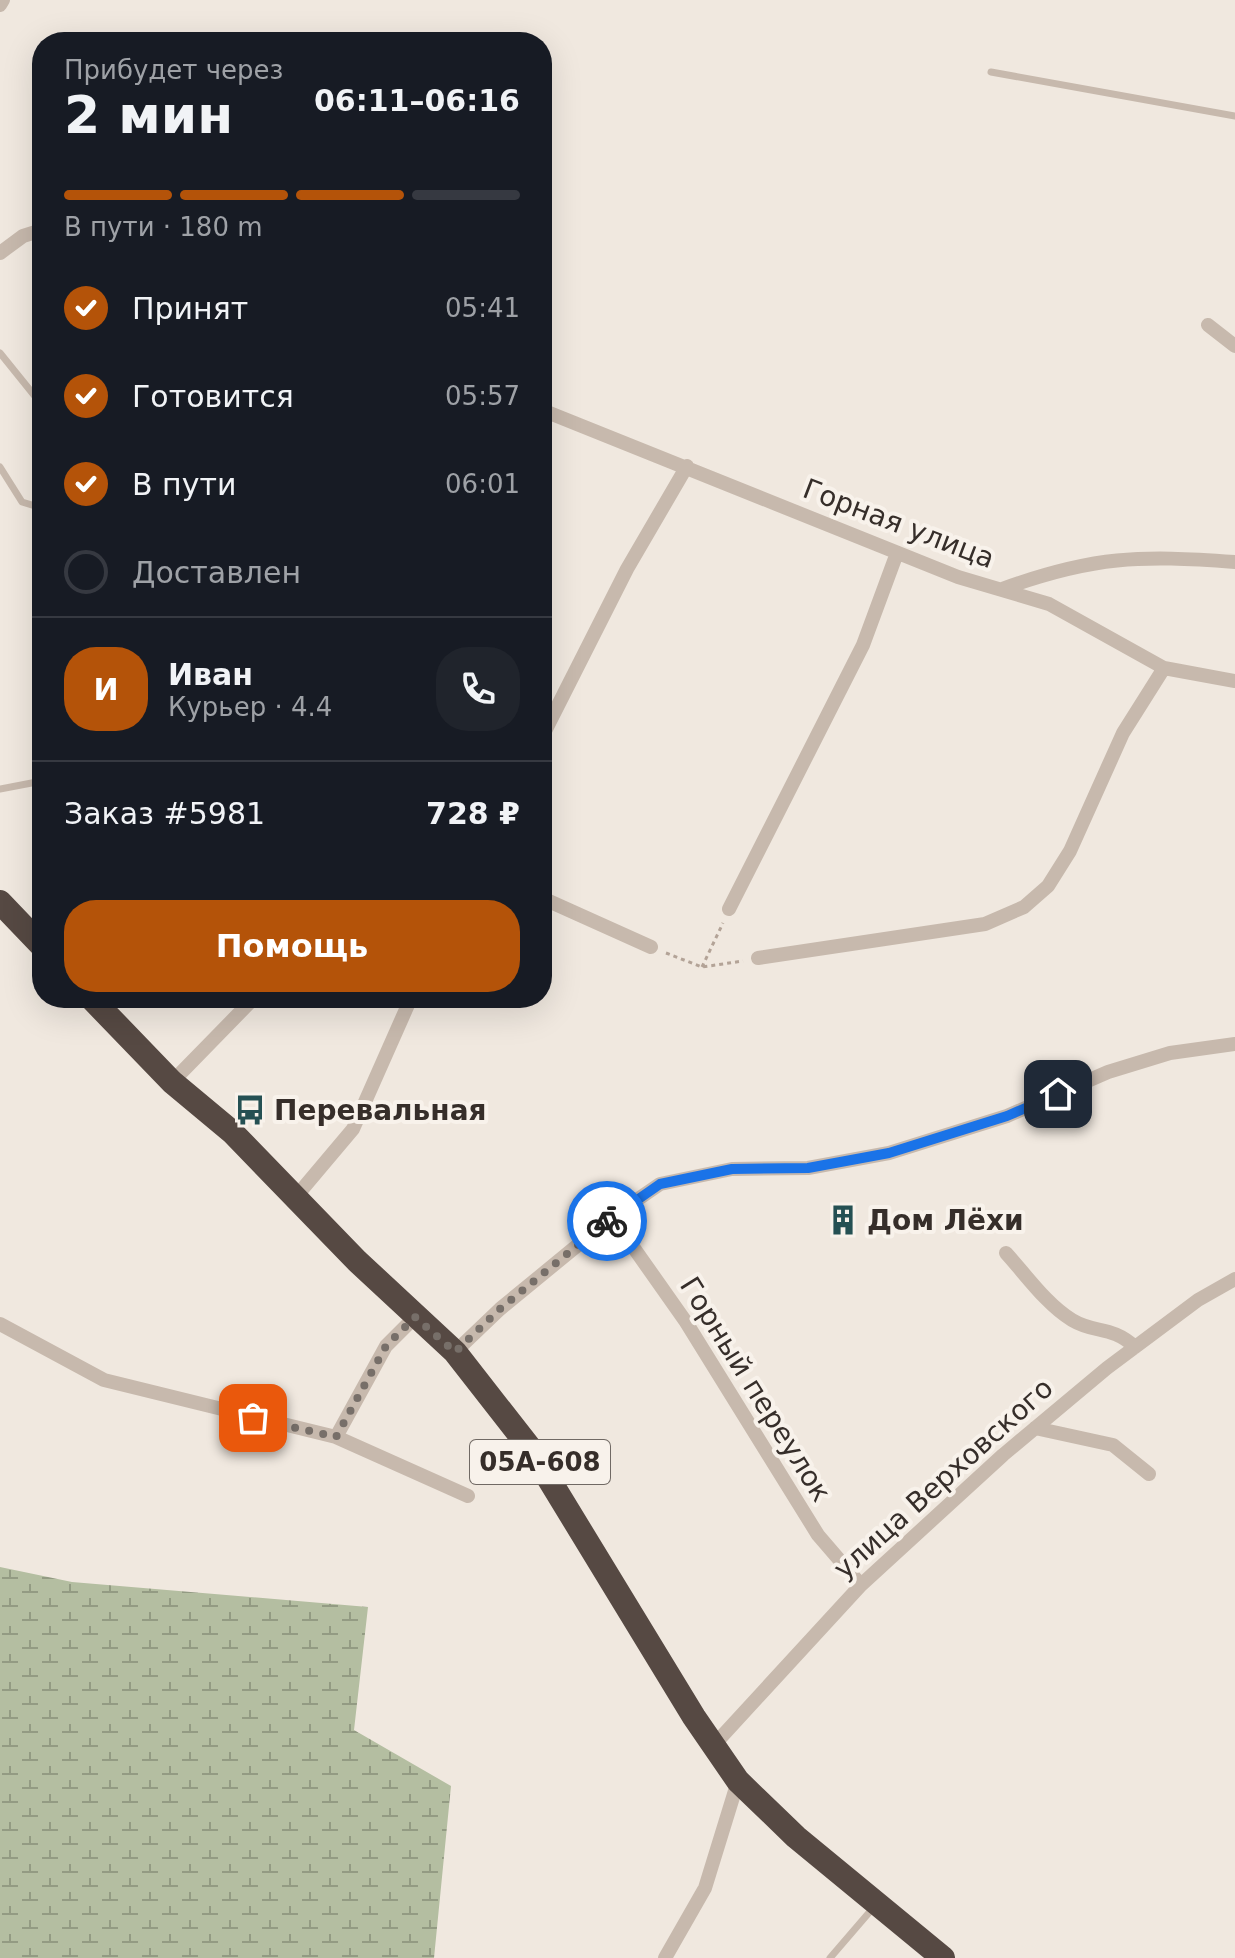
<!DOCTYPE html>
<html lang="ru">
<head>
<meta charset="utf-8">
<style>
	:root { --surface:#171b24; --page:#20242c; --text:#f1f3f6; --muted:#9ea1a6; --line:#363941; --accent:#b45309 }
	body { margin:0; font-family:"DejaVu Sans",sans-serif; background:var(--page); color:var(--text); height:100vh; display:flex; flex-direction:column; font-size:30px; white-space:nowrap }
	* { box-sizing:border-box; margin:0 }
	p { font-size:26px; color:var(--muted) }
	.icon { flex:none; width:44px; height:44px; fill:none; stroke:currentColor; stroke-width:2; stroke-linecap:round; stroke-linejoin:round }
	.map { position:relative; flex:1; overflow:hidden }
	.details { position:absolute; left:32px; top:32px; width:520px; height:976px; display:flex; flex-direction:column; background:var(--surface); border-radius:32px; box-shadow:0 8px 32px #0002 }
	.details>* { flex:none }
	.pin { position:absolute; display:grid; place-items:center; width:68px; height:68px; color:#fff; margin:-34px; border-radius:16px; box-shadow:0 4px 12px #0006 }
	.courier { position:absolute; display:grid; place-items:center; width:80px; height:80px; margin:-40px; border:6px solid #1a73e8; border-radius:50%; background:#fff; color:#222; box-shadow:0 2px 10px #0007 }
	.summary em { font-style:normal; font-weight:700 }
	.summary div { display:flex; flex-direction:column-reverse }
	.summary { display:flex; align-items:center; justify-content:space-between; height:136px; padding:0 32px }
	h1 { font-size:52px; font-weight:700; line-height:60px }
	.bar { display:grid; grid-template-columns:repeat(4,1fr); gap:12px 8px; align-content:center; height:96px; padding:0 32px }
	.bar i { height:10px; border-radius:6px; background:var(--line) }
	.bar .selected { background:var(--accent) }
	.bar p { grid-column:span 4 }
	.line { display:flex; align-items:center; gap:20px; padding:0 32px; border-top:2px solid var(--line) }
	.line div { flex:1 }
	.round { display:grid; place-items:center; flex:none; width:84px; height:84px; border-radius:32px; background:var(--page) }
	ol { padding:0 32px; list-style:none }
	li { display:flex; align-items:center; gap:24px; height:88px }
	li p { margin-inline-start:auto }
	li .icon { padding:8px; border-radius:50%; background:var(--accent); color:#fff; stroke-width:4 }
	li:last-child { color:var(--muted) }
	li i { width:44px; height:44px; border:4px solid var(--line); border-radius:50% }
	.button { display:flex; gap:16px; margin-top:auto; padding:16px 32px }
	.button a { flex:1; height:92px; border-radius:32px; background:var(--accent); color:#fff; font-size:32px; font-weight:700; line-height:92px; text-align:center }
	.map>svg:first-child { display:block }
	.wetland { fill:url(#wetland-marsh) }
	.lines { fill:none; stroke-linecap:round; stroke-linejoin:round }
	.path { stroke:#b3a397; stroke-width:3; stroke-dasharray:4 4; stroke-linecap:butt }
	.lane { stroke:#c7b9ad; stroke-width:7 }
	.street { stroke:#c7b9ad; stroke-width:14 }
	.highway { stroke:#564943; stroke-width:24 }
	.done { stroke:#776f69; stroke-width:8; stroke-dasharray:0 14.4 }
	.route { stroke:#1a73e8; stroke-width:10 }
	.labels { text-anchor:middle; stroke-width:8; stroke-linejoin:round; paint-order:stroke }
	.shield { fill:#f8f2eb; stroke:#706964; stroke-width:2 }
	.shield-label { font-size:26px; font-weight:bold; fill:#362e2a }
	.street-label { font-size:28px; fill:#362e2a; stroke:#f8f2eb }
	.poi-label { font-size:28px; font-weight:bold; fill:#362e2a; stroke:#f8f2eb; text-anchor:start }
</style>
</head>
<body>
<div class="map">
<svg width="1235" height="1958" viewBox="0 0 1235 1958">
	<defs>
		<pattern id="wetland-marsh" width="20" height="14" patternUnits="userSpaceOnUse" patternTransform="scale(2)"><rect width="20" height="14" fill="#b4bea1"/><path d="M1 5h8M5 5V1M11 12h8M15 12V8" fill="none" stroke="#939b83"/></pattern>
	</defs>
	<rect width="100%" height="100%" fill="#f0e8df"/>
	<!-- wetland -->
	<path class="wetland" d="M0,1567L72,1582L368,1607L354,1730L451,1786L434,1958H0Z"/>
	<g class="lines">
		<!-- path -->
		<path class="path" d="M666,953L702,967L743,961
			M702,967L723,923"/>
		<!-- lane -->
		<path class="lane" d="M991,72L1235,116
			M0,353L42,405
			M0,467L22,502L42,508
			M0,789L42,781
			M830,1958L873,1908"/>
		<!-- street -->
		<path class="street" d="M0,5L3,0
			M0,253L23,236L42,230
			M1208,325L1235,346
			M542,410L958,577L1049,604L1164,668L1235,681
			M1002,589C1093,556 1140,555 1235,562
			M542,737L627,569L687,466
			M542,898L651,947
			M729,909L863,645L897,553
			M758,958L985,924L1024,907L1048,886L1070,851L1123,733L1164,668
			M172,1082L254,998
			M294,1199L353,1129L411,998
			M612,1217L686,1322L818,1535L861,1585
			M1006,1253C1026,1275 1047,1305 1072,1320C1095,1334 1111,1325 1135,1347
			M0,1324L104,1380L336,1437L468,1496
			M455,1352L500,1309L612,1217L660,1184L732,1169L808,1168L889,1153L1007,1116L1108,1072L1170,1053L1235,1044
			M1035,1428L1113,1445L1149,1474
			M336,1437L386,1346L415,1317
			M713,1746L861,1585L1003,1455L1107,1368L1198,1300L1235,1279
			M665,1958L705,1888L738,1781"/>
		<!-- highway -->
		<path class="highway" d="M0,902L42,946
			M91,998L172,1082L232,1132L357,1261L455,1352L530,1448L694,1717L738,1781L796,1837L943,1958"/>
	</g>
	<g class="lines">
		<!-- done -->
		<path class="done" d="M253,1418L336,1437L386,1346L415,1317L455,1352L500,1309L607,1221"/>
		<!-- route -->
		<path class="route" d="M607,1221L660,1184L732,1169L808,1168L889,1153L1007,1116L1058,1094"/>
	</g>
	<!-- icons -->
	<defs>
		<g id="bus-bare" transform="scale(2.4)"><path d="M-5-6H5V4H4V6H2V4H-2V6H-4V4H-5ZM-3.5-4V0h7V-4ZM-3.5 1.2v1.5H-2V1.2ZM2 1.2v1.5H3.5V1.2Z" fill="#255053" stroke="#f8f2eb" stroke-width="2.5" paint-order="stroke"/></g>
		<g id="building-bare" transform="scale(2.4)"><path d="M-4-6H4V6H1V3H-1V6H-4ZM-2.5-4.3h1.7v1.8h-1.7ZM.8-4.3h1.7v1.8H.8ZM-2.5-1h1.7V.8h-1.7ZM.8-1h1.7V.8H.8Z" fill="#255053" stroke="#f8f2eb" stroke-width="2.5" paint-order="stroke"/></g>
	</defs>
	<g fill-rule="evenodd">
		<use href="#bus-bare" x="250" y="1110"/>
		<use href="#building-bare" x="843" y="1220"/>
	</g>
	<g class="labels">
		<!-- shield labels -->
		<rect class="shield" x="470" y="1440" width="140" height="44" rx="6"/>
		<g class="shield-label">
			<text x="540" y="1471">05А-608</text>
		</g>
		<!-- street labels -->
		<g class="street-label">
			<text transform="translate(899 523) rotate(21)" y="10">Горная улица</text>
			<text transform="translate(756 1389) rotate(58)" y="10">Горный переулок</text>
			<text transform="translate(943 1478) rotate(-42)" y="10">улица Верховского</text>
		</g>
		<!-- poi labels -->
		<g class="poi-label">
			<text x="274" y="1120">Перевальная</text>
			<text x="867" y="1230">Дом Лёхи</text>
		</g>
	</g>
</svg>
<div class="pin" style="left:253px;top:1418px;background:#ea580c"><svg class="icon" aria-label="bag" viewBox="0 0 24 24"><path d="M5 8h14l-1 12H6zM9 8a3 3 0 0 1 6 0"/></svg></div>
<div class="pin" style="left:1058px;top:1094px;background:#1f2937"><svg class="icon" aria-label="home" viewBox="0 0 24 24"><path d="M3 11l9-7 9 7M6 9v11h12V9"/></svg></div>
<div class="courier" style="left:607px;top:1221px"><svg class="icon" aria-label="bike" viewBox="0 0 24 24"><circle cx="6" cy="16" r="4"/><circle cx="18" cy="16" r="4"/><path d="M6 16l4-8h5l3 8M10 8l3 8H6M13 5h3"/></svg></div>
<section class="details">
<div class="summary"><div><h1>2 мин</h1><p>Прибудет через</p></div><em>06:11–06:16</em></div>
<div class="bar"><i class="selected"></i><i class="selected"></i><i class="selected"></i><i></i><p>В пути · 180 m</p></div>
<ol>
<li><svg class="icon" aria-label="check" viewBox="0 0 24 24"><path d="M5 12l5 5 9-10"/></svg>Принят<p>05:41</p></li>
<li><svg class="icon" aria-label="check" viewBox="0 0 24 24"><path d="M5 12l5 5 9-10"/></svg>Готовится<p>05:57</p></li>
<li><svg class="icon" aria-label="check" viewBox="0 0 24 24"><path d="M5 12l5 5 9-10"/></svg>В пути<p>06:01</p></li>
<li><i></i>Доставлен</li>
</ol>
<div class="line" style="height:144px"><b class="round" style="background:var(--accent);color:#fff">И</b><div><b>Иван</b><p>Курьер · 4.4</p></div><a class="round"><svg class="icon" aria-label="phone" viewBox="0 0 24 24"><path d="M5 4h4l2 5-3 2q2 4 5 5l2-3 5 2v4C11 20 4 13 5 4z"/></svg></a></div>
<div class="line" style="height:104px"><div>Заказ #5981</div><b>728 ₽</b></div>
<div class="button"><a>Помощь</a></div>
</section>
</div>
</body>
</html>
